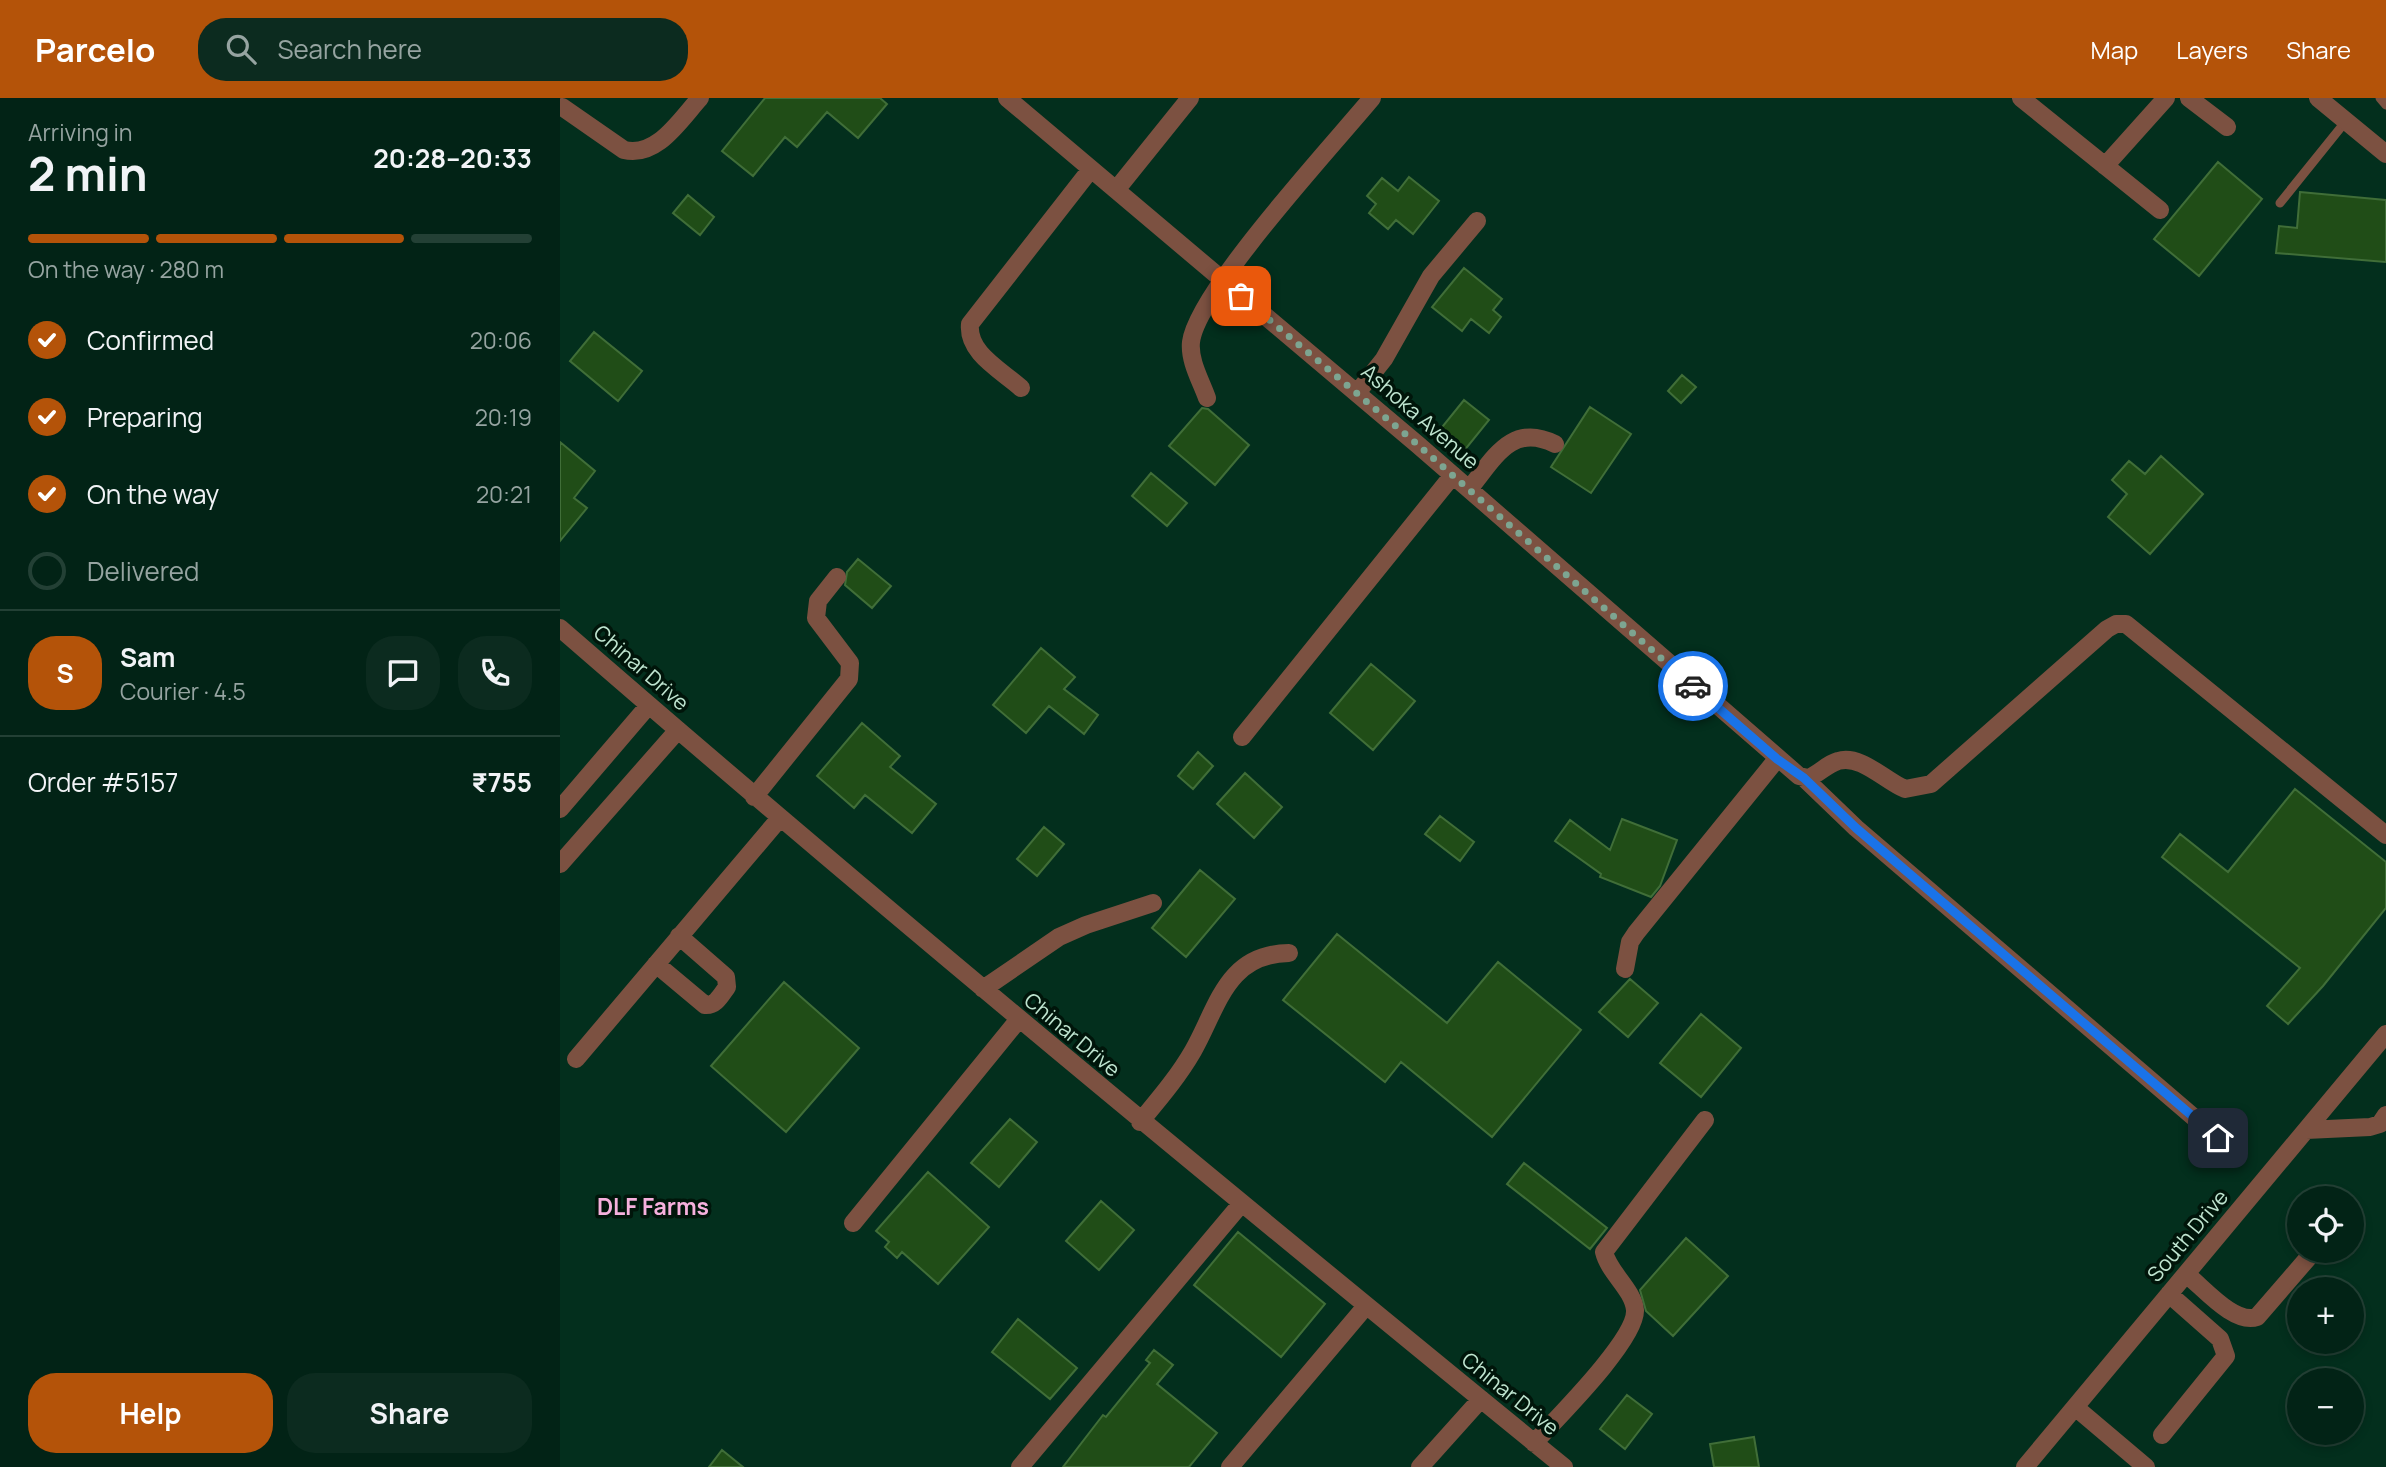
<!DOCTYPE html>
<html lang="en">
<head>
<meta charset="utf-8">
<style>
	:root { --surface:#022316; --page:#0c2b1f; --text:#f1f3f6; --muted:#96a4a1; --line:#234035; --accent:#b45309 }
	body { margin:0; font-family:Manrope,sans-serif; background:var(--page); color:var(--text); height:100vh; display:flex; flex-direction:column; font-size:26px; white-space:nowrap }
	* { box-sizing:border-box; margin:0 }
	p { font-size:23px; color:var(--muted) }
	.icon { flex:none; width:38px; height:38px; fill:none; stroke:currentColor; stroke-width:2; stroke-linecap:round; stroke-linejoin:round }
	.map { position:relative; flex:1; overflow:hidden }
	.panel { display:flex; flex-direction:column; background:var(--surface); width:560px }
	.panel>* { flex:none }
	.buttons { position:absolute; left:1727px; top:1088px; display:grid; gap:14px }
	.buttons a { display:grid; place-items:center; width:77px; height:77px; border-radius:50%; background:var(--surface); box-shadow:0 4px 10px #0003,0 0 0 2px var(--line); font-size:35px }
	.pin { position:absolute; display:grid; place-items:center; width:60px; height:60px; color:#fff; margin:-30px; border-radius:14px; box-shadow:0 4px 10px #0006 }
	.courier { position:absolute; display:grid; place-items:center; width:70px; height:70px; margin:-35px; border:5px solid #1a73e8; border-radius:50%; background:#fff; color:#222; box-shadow:0 2px 9px #0007 }
	.headline em { font-style:normal; font-weight:700 }
	.headline div { display:flex; flex-direction:column-reverse }
	.headline { display:flex; align-items:center; justify-content:space-between; height:119px; padding:0 28px }
	h1 { font-size:46px; font-weight:700; line-height:52px }
	.bar { display:grid; grid-template-columns:repeat(4,1fr); gap:10px 7px; align-content:center; height:84px; padding:0 28px }
	.bar i { height:9px; border-radius:5px; background:var(--line) }
	.bar .active { background:var(--accent) }
	.bar p { grid-column:span 4 }
	.line { display:flex; align-items:center; gap:18px; padding:0 28px; border-top:2px solid var(--line) }
	.line div { flex:1 }
	.round { display:grid; place-items:center; flex:none; width:74px; height:74px; border-radius:28px; background:var(--page) }
	ol { padding:0 28px; list-style:none }
	li { display:flex; align-items:center; gap:21px; height:77px }
	li p { margin-inline-start:auto }
	li .icon { padding:7px; border-radius:50%; background:var(--accent); color:#fff; stroke-width:4 }
	li:last-child { color:var(--muted) }
	li i { width:38px; height:38px; border:4px solid var(--line); border-radius:50% }
	.button { display:flex; gap:14px; margin-top:auto; padding:14px 28px }
	.button a { flex:1; height:80px; border-radius:28px; background:var(--accent); color:#fff; font-size:28px; font-weight:700; line-height:80px; text-align:center }
	.button a+a { background:var(--page); color:var(--text) }
	header { display:flex; align-items:center; gap:42px; box-sizing:border-box; height:98px; padding:0 35px; background:var(--accent); color:#fff }
	header strong { font-size:33px }
	nav { display:flex; gap:38px; margin-inline-start:auto; font-size:24px }
	.search { width:490px; height:63px; background:var(--page); display:flex; align-items:center; gap:18px; box-sizing:border-box; padding:0 24px; border-radius:28px; color:var(--muted); font-size:26px }
	main { display:flex; flex:1; min-height:0 }
	.map>svg:first-child { display:block }
	.building { fill:#204d17; stroke:#406e38; stroke-width:2 }
	.lines { fill:none; stroke-linecap:round; stroke-linejoin:round }
	.lane { stroke:#7c5141; stroke-width:9 }
	.street { stroke:#7c5141; stroke-width:18 }
	.done { stroke:#7da591; stroke-width:7; stroke-dasharray:0 12.6 }
	.route { stroke:#1a73e8; stroke-width:9 }
	.labels { text-anchor:middle; stroke-width:7; stroke-linejoin:round; paint-order:stroke }
	.street-label { font-size:21px; fill:#bfe5d0; stroke:#00150a }
	.neighbourhood-label { font-size:23px; font-weight:bold; fill:#f6b0dd; stroke:#00150a }
</style>
</head>
<body>
<header>
<strong>Parcelo</strong>
<div class="search"><svg class="icon" aria-label="search" viewBox="0 0 24 24"><circle cx="10" cy="10" r="6"/><path d="M15 15l6 6"/></svg>Search here</div>
<nav><a>Map</a><a>Layers</a><a>Share</a></nav>
</header>
<main>
<section class="panel">
<div class="headline"><div><h1>2 min</h1><p>Arriving in</p></div><em>20:28–20:33</em></div>
<div class="bar"><i class="active"></i><i class="active"></i><i class="active"></i><i></i><p>On the way · 280 m</p></div>
<ol>
<li><svg class="icon" aria-label="check" viewBox="0 0 24 24"><path d="M5 12l5 5 9-10"/></svg>Confirmed<p>20:06</p></li>
<li><svg class="icon" aria-label="check" viewBox="0 0 24 24"><path d="M5 12l5 5 9-10"/></svg>Preparing<p>20:19</p></li>
<li><svg class="icon" aria-label="check" viewBox="0 0 24 24"><path d="M5 12l5 5 9-10"/></svg>On the way<p>20:21</p></li>
<li><i></i>Delivered</li>
</ol>
<div class="line" style="height:126px"><b class="round" style="background:var(--accent);color:#fff">S</b><div><b>Sam</b><p>Courier · 4.5</p></div><a class="round"><svg class="icon" aria-label="chat" viewBox="0 0 24 24"><path d="M4 5h16v11H9l-5 4z"/></svg></a><a class="round"><svg class="icon" aria-label="phone" viewBox="0 0 24 24"><path d="M5 4h4l2 5-3 2q2 4 5 5l2-3 5 2v4C11 20 4 13 5 4z"/></svg></a></div>
<div class="line" style="height:91px"><div>Order #5157</div><b>₹755</b></div>
<div class="button"><a>Help</a><a>Share</a></div>
</section>
<div class="map">
<svg width="1826" height="1369" viewBox="0 0 1826 1369">
	<rect width="100%" height="100%" fill="#032f1d"/>
	<!-- building -->
	<path class="building" d="M205,0H320L327,6L298,40L267,14L237,49L225,39L193,78L162,53Z
		M1658,64L1702,101L1639,178L1594,141Z
		M849,79L879,103L853,136L836,122L828,131L809,115L816,106L807,98L822,80L838,93Z
		M1740,94L1826,102V164L1716,155L1719,128L1737,130Z
		M128,97L154,119L140,137L113,115Z
		M904,170L942,201L933,212L941,219L929,235L911,221L902,233L872,209Z
		M34,234L82,273L58,303L10,263Z
		M1122,277L1136,289L1121,305L1108,293Z
		M904,302L929,322L899,359L874,339Z
		M1030,309L1071,336L1031,395L991,369Z
		M642,310L648,311L689,347L655,387L609,348Z
		M0,344L35,373L14,400L27,410L0,443Z
		M1601,358L1643,396L1590,456L1548,419L1567,396L1552,382L1569,363L1585,376Z
		M591,375L627,405L607,428L572,398Z
		M298,461L331,488L312,510L285,487L287,474Z
		M481,550L515,579L504,591L538,617L524,636L489,608L466,635L433,607Z
		M811,566L855,603L813,652L770,615Z
		M302,625L340,658L330,669L376,706L352,735L305,697L294,710L257,678Z
		M638,654L653,668L633,691L618,678Z
		M685,675L722,709L694,740L657,706Z
		M1735,691L1826,764V810L1763,888L1728,926L1707,908L1740,870L1602,759L1620,736L1668,774Z
		M880,718L914,744L900,763L865,736Z
		M1062,721L1117,742L1100,788L1091,799L1040,779L1041,776L995,743L1010,722L1050,752Z
		M484,729L504,746L477,778L457,761Z
		M640,772L675,801L626,859L592,830Z
		M777,836L887,925L938,864L1021,932L932,1039L841,964L825,984L723,902Z
		M1070,881L1098,905L1068,939L1039,914Z
		M224,884L299,950L226,1034L151,968Z
		M1141,916L1181,950L1141,999L1100,965Z
		M450,1021L477,1044L439,1089L411,1065Z
		M964,1065L1047,1130L1030,1151L947,1086Z
		M368,1074L429,1129L378,1186L342,1154L337,1160L325,1149L329,1144L316,1133Z
		M541,1103L574,1132L539,1172L506,1143Z
		M678,1134L765,1206L721,1259L634,1187Z
		M1126,1140L1168,1178L1113,1238L1086,1213L1080,1192Z
		M458,1221L517,1270L490,1301L432,1254Z
		M594,1252L613,1267L597,1286L657,1335L629,1369H503L543,1317L546,1319L590,1265L586,1262Z
		M1067,1297L1092,1316L1065,1351L1040,1331Z
		M1194,1339L1199,1369H1154L1150,1346Z
		M162,1352L183,1369H149Z"/>
	<g class="lines">
		<!-- lane -->
		<path class="lane" d="M1820,0L1826,7
			M1720,105L1786,23"/>
		<!-- street -->
		<path class="street" d="M447,0L857,346L1239,678L1248,680C1259,676 1267,666 1278,663C1301,656 1325,683 1345,691L1371,686L1547,531L1556,526H1566L1826,737
			M1461,0L1600,112
			M1629,0L1667,29
			M1758,0L1826,56
			M2,9L64,52C97,60 120,22 140,0
			M1545,68L1606,0
			M556,92L630,0
			M461,290C441,272 407,255 410,226L531,71
			M797,295L824,261L871,178L917,123
			M647,300C641,283 629,263 631,244C637,194 774,46 812,0
			M909,391C934,361 951,324 995,346
			M0,530C329,816 666,1093 1004,1369
			M682,639L893,377
			M1244,680L1296,730L1658,1040
			M194,699L289,581L290,565L256,520L258,503L277,479
			M0,711L89,607
			M0,766L118,632
			M96,866L145,907C156,908 161,897 167,889L166,879L119,838
			M1065,871L1070,844L1076,835L1217,661
			M423,891L499,839L526,827L593,805
			M16,961L220,720
			M580,1024C599,1001 618,979 633,953C658,909 666,856 729,855
			M1746,1032L1810,1029L1820,1026L1826,1017
			M293,1125L459,921
			M1626,1176C1643,1189 1674,1227 1697,1219L1748,1160
			M1515,1309L1586,1369
			M1602,1337L1666,1258L1660,1241L1609,1196
			M974,1345C996,1321 1077,1241 1075,1212C1073,1191 1049,1175 1044,1154L1145,1022
			M460,1369L681,1106
			M670,1369L806,1208
			M860,1369L921,1301
			M1465,1369L1826,936"/>
	</g>
	<g class="lines">
		<!-- done -->
		<path class="done" d="M681,198L857,346L1133,588"/>
		<!-- route -->
		<path class="route" d="M1133,588L1217,661L1244,680L1296,730L1658,1040"/>
	</g>
	<g class="labels">
		<!-- street labels -->
		<g class="street-label">
			<text transform="translate(860 319) rotate(41)" y="7">Ashoka Avenue</text>
			<text transform="translate(81 570) rotate(41)" y="7">Chinar Drive</text>
			<text transform="translate(512 937) rotate(40)" y="7">Chinar Drive</text>
			<text transform="translate(1628 1138) rotate(-50)" y="7">South Drive</text>
			<text transform="translate(950 1296) rotate(39)" y="7">Chinar Drive</text>
		</g>
		<!-- neighbourhood labels -->
		<g class="neighbourhood-label">
			<text x="93" y="1117">DLF Farms</text>
		</g>
	</g>
</svg>
<div class="buttons">
<a><svg class="icon" aria-label="locate" viewBox="0 0 24 24"><circle cx="12" cy="12" r="6"/><path d="M12 2v4M12 18v4M2 12h4M18 12h4"/></svg></a>
<a>+</a>
<a>−</a>
</div>
<div class="pin" style="left:681px;top:198px;background:#ea580c"><svg class="icon" aria-label="bag" viewBox="0 0 24 24"><path d="M5 8h14l-1 12H6zM9 8a3 3 0 0 1 6 0"/></svg></div>
<div class="pin" style="left:1658px;top:1040px;background:#1f2937"><svg class="icon" aria-label="home" viewBox="0 0 24 24"><path d="M3 11l9-7 9 7M6 9v11h12V9"/></svg></div>
<div class="courier" style="left:1133px;top:588px"><svg class="icon" aria-label="car" viewBox="0 0 24 24"><path d="M5 17H2v-5l4-1 3-4h7l3 4 3 1v5h-3M9 17h6M6 11h13"/><circle cx="7" cy="17" r="2"/><circle cx="17" cy="17" r="2"/></svg></div>
</div>
</main>
</body>
</html>
